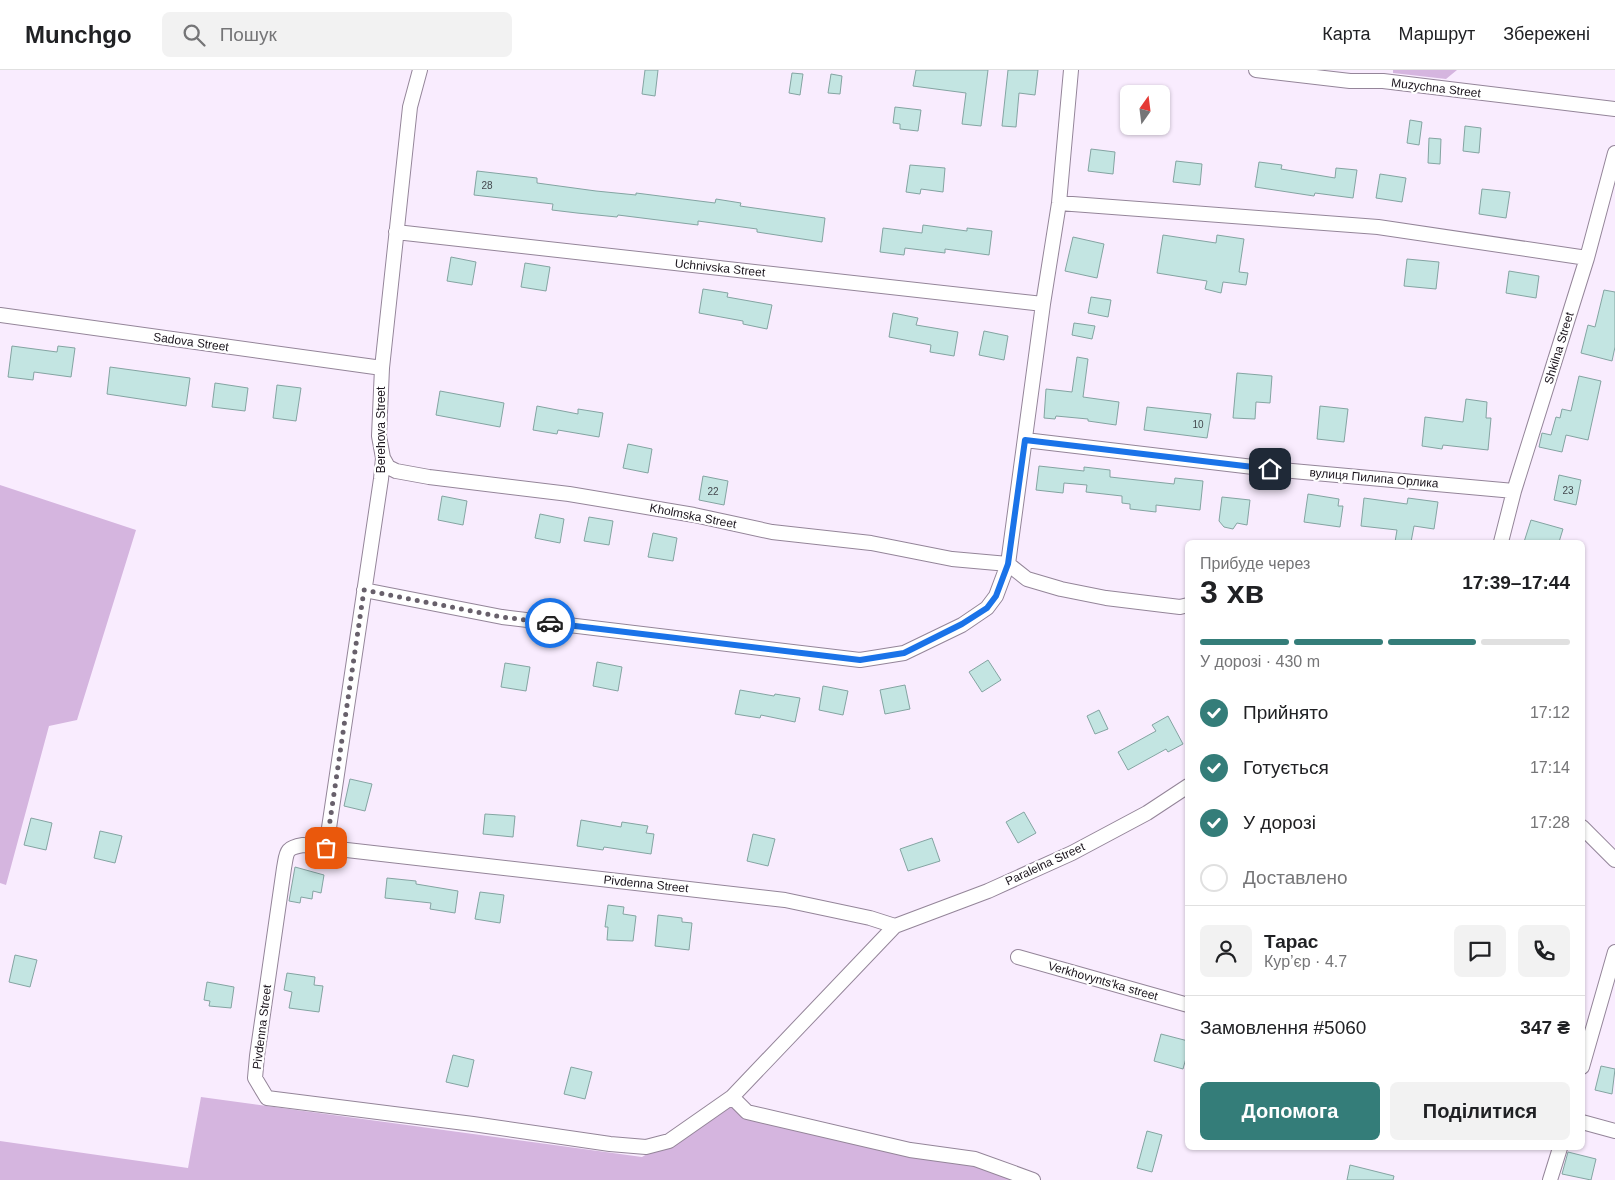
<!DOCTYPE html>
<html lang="uk">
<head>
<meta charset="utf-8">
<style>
	:root { --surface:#fff; --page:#f2f2f2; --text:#202124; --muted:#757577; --line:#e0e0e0; --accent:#347d79 }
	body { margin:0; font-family:Helvetica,sans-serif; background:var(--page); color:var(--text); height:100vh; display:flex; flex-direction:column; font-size:19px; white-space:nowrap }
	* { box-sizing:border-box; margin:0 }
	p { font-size:16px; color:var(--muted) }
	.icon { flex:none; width:28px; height:28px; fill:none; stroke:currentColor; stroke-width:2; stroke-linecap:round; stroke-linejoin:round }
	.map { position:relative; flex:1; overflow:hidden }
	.side { position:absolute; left:1185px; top:470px; width:400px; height:610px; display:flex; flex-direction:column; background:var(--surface); border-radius:8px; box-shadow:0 1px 4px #0004 }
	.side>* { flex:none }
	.needle { width:32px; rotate:14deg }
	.tools { position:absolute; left:1120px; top:15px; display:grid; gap:10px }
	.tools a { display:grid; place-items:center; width:50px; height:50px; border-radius:8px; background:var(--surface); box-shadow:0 1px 4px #0004; font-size:25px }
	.pin { position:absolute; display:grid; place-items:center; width:42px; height:42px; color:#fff; margin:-21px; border-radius:10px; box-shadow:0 2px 8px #0006 }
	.courier { position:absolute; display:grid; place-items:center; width:50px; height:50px; margin:-25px; border:4px solid #1a73e8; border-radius:50%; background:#fff; color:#222; box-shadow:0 1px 6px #0007 }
	.headline em { font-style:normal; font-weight:700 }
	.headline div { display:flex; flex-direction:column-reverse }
	.headline { display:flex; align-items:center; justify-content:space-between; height:85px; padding:0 15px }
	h1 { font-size:32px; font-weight:700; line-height:38px }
	.bar { display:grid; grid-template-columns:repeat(4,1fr); gap:8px 5px; align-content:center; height:60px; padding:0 15px }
	.bar i { height:6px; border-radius:4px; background:var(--line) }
	.bar .current { background:var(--accent) }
	.bar p { grid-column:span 4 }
	.line { display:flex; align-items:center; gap:12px; padding:0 15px; border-top:1px solid var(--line) }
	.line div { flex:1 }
	.round { display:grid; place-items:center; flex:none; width:52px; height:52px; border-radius:8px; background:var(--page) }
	ol { padding:0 15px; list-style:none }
	li { display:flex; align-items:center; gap:15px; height:55px }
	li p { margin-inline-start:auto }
	li .icon { padding:5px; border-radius:50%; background:var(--accent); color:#fff; stroke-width:4 }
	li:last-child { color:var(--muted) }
	li i { width:28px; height:28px; border:2px solid var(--line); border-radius:50% }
	.primary-button { display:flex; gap:10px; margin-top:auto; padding:10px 15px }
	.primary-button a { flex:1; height:58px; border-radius:8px; background:var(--accent); color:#fff; font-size:20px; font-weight:700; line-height:58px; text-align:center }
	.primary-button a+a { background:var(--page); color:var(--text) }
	header { display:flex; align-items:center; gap:30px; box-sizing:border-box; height:70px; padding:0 25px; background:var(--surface); border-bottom:1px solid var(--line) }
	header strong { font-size:24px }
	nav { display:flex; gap:28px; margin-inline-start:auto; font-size:18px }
	.search { width:350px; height:45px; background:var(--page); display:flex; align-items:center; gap:12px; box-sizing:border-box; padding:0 18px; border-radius:8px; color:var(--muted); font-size:19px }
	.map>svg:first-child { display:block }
	.green { fill:#d5b5df }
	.building { fill:#c3e5e2; stroke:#84a4a2 }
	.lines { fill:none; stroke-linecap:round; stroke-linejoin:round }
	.minor-casing { stroke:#948599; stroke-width:16 }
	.minor { stroke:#fff; stroke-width:14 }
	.done { stroke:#68606b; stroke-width:5; stroke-dasharray:0 9 }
	.route { stroke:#1a73e8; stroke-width:6 }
	.labels { text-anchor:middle; stroke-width:4.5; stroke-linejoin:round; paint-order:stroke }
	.number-label { font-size:10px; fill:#44484e }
	.street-label { font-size:12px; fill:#1a141c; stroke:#fff }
</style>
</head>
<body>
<header>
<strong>Munchgo</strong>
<div class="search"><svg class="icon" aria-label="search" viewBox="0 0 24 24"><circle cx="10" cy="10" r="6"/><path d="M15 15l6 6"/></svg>Пошук</div>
<nav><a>Карта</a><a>Маршрут</a><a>Збережені</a></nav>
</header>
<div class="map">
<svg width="1615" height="1110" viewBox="0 0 1615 1110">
	<rect width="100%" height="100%" fill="#f9ecfe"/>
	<!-- green -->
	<path class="green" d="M1393,0H1457L1446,9L1393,3Z
		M0,415L136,460L77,650L49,656L6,815L0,813Z
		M201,1027L642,1087L669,1071L732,1027L747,1042L1033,1110H0V1071L188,1098Z"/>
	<!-- building -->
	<path class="building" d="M645,0H658L655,26L642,24Z
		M916,0H988L981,56L962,54L966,23L913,16Z
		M1008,0H1038L1035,25L1019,23L1016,57L1002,56Z
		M792,3L803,4L800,25L789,23Z
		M831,4L842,6L840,24L828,23Z
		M895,37L921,40L918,61L900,59V54L893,53Z
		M1410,50L1422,52L1419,75L1407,73Z
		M1465,56L1481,58L1479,83L1463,81Z
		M1429,68L1441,69L1440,94L1428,93Z
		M1091,79L1115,82L1113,104L1088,101Z
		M1176,91L1202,94L1200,115L1173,112Z
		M1259,92L1282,95L1281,99L1335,108L1336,98L1357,100L1353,128L1315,123L1314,126L1255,117Z
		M910,95L945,98L943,122L921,119L920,124L906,122Z
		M477,101L537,108V113L596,121L636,125V123L715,133L716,129L741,133L740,136L825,148L822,172L757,162V159L698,151V155L618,145L617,147L577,143L552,140L553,134L474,125Z
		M1380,104L1406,108L1402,132L1376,128Z
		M1482,119L1510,122L1506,148L1479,144Z
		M923,155L967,161V158L992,161L989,185L945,179V183L905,178L904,185L880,182L883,158L922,163Z
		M1163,165L1216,173L1217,165L1244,169L1239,202L1248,203L1246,215L1223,212L1221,223L1205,219L1207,211L1157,203Z
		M1073,167L1104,174L1097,208L1065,201Z
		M451,187L476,192L472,215L447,211Z
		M1407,189L1439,192L1436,219L1404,216Z
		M525,193L550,197L546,221L521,217Z
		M1509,201L1539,206L1536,228L1506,223Z
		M703,219L728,223L727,227L772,235L767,259L743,254V251L699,243Z
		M1604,220L1615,222V277L1612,291L1581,283L1588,255L1595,257Z
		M1091,227L1111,230L1108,247L1088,243Z
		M893,243L918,248L916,255L958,262L954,286L930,282L931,275L889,267Z
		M1074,253L1095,256L1092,269L1072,265Z
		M984,261L1008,266L1004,290L979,285Z
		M12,276L57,282L58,276L75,278L71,307L34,302L33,310L8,307Z
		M1077,287L1088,289L1083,327L1119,332L1116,355L1088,351V349L1056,346L1055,349L1044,348L1046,319L1072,322Z
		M110,297L190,308L186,336L107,324Z
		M1237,303L1272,306L1270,333L1256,332L1255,349L1233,348Z
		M1579,306L1601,311L1588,370L1566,365L1562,382L1539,377L1542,363L1551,365L1556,347L1560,348L1562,339L1571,341Z
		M215,313L248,318L245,341L212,337Z
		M277,315L301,318L296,351L273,348Z
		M440,321L504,333L500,357L436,345Z
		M1466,329L1487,332L1486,348H1491L1488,380L1443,375L1442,379L1422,376L1425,347L1463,352Z
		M537,336L578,344V339L603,343L599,367L558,360L557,364L533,360Z
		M1320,336L1348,339L1344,372L1317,369Z
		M1147,337L1211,344L1207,368L1144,360Z
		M628,374L652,379L648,403L623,398Z
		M1039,396L1084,401V397L1110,400V407L1174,414L1175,408L1203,411L1200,440L1156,435V442L1130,439V434L1122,433V426L1086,422L1087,415L1064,413L1063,423L1036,420Z
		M1559,405L1581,410L1576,435L1554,430Z
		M703,406L728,411L724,435L699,430Z
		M1308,424L1339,429L1338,436H1343L1340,457L1304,452Z
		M442,426L467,431L463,455L438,450Z
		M1222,427L1250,430L1247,455L1237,453L1233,459L1224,457L1219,451Z
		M1364,428L1407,434L1408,428L1438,432L1434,459L1414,456L1411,472H1395L1397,460L1361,456Z
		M540,444L564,449L560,473L535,468Z
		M589,447L613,451L609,475L584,471Z
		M1531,450L1563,459L1559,472H1524Z
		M653,463L677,468L673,491L648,487Z
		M988,590L1001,610L982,622L969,602Z
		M597,592L622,597L618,621L593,616Z
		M505,593L530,597L526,621L501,617Z
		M905,615L910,639L885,644L880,620Z
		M823,616L848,621L843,645L819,640Z
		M740,620L774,626L775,624L800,628L795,652L761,645L760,648L735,644Z
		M1099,640L1108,659L1095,664L1087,646Z
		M1168,646L1183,674L1168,682L1166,679L1128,700L1118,682L1156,661L1152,655Z
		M350,709L372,714L365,741L344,736Z
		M1024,742L1036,763L1018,773L1006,752Z
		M485,744L515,746L513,767L483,764Z
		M31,748L52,753L46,780L24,775Z
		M581,750L621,757L622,752L648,756L646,763L654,764L651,784L604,777L603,780L577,776Z
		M100,761L122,766L115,793L94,788Z
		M753,764L775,769L768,796L747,791Z
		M932,768L940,791L908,801L900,779Z
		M295,797L324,805L321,823L313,821L312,829L301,827L300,833L289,831Z
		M387,808L416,811V814L458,821L455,843L430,839L431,833L385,828Z
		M480,822L504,825L500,853L475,849Z
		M608,835L624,837L623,844L636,846L633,871L607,870L608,857H605Z
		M658,845L682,848V852L692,853L689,880L655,876Z
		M15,885L37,890L30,917L9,912Z
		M287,903L315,907L314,915L323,916L319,942L289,938L292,922L284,920Z
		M207,912L234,917L231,938L209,936L210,931L204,930Z
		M1161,964L1188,971V981L1183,999L1154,991Z
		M453,985L474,990L468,1017L446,1012Z
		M1601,996L1615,999L1612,1024L1595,1020Z
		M571,997L592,1002L585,1029L564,1024Z
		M1147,1061L1162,1065L1152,1102L1137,1098Z
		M1568,1082L1596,1089L1591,1110L1562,1104Z
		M1350,1095L1394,1106L1393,1110H1347Z"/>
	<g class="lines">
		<!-- minor casing -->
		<g class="minor-casing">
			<path id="minor" d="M1256,0L1350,11H1383L1615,39
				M1059,133L1378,157L1587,188
				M396,162L1043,234
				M0,245L382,298
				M1025,370L1270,399L1514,421
				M383,388L388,397L396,401L429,407L569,424L694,445L772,462L871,473L952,489L1008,494
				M1501,472L1514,421L1587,188L1615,83
				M1008,494L1027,509L1061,519L1106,528L1180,537L1188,535
				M364,520L502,547L860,590L904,583L962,555L987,538L996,526L1008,494L1043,234L1059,133L1071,0
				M1582,757L1615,790
				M326,778L381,409L383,388L379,366L382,298L410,37L420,0
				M895,856L870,848L785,830L303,775C285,778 287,782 284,798L257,986L255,1008L267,1028L473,1054L610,1074L646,1077L669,1071L732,1027L895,856L988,821L1072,783L1147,743L1188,716
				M1018,887L1188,935
				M1582,997L1615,882
				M732,1027L747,1042L910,1080L975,1089L1033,1110
				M1582,1052L1615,1061
				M1550,1110L1560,1078"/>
		</g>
		<!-- minor -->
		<use href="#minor" class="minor"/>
	</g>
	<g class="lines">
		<!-- done -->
		<path class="done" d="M326,778L364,520L502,547L550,553"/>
		<!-- route -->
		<path class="route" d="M550,553L860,590L904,583L962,554L987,538L996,526L1008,494L1025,370L1270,399"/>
	</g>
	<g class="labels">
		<!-- number labels -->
		<g class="number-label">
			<text x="487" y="119">28</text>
			<text x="1198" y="358">10</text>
			<text x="1568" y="424">23</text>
			<text x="713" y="425">22</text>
		</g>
		<!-- street labels -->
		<g class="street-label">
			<text transform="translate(1436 18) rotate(7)" y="4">Muzychna Street</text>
			<text transform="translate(720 198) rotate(6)" y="4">Uchnivska Street</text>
			<text transform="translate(191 272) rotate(8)" y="4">Sadova Street</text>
			<text transform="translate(1559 278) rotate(-73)" y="4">Shkilna Street</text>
			<text transform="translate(381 360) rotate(-90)" y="4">Berehova Street</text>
			<text transform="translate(1374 408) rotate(5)" y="4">вулиця Пилипа Орлика</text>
			<text transform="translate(693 446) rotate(11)" y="4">Kholmska Street</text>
			<text transform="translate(1045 794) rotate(-25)" y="4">Paralelna Street</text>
			<text transform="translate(646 814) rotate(6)" y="4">Pivdenna Street</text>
			<text transform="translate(1103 911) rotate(16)" y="4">Verkhovynts'ka street</text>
			<text transform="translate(262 957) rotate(-83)" y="4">Pivdenna Street</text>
		</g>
	</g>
</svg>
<div class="tools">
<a><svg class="needle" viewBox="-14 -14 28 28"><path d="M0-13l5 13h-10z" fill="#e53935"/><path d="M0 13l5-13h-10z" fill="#757577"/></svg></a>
</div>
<div class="pin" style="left:326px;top:778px;background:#ea580c"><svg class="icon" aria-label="bag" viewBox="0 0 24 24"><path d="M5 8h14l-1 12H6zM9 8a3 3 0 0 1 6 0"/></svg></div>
<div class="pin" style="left:1270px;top:399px;background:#1f2937"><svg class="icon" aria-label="home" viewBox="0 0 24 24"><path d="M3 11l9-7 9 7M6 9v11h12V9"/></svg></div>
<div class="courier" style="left:550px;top:553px"><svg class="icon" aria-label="car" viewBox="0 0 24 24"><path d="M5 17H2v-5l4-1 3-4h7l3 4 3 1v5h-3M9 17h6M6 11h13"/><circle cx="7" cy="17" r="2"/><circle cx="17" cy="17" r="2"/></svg></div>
<section class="side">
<div class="headline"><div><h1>3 хв</h1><p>Прибуде через</p></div><em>17:39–17:44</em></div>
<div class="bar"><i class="current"></i><i class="current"></i><i class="current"></i><i></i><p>У дорозі · 430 m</p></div>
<ol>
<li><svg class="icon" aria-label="check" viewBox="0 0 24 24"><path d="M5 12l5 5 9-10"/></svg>Прийнято<p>17:12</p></li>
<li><svg class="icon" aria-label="check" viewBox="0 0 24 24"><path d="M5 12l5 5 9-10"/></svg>Готується<p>17:14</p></li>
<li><svg class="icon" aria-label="check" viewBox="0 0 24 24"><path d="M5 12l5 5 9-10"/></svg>У дорозі<p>17:28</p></li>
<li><i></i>Доставлено</li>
</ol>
<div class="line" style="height:90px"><a class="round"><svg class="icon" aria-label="person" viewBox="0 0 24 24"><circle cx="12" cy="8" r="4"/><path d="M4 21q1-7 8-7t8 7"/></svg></a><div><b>Тарас</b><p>Кур’єр · 4.7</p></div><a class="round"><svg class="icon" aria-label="chat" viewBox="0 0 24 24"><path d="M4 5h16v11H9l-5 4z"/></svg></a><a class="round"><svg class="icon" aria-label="phone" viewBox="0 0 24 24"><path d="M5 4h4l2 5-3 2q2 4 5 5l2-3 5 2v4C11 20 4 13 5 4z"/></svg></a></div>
<div class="line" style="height:65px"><div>Замовлення #5060</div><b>347 ₴</b></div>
<div class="primary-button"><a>Допомога</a><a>Поділитися</a></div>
</section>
</div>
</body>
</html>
